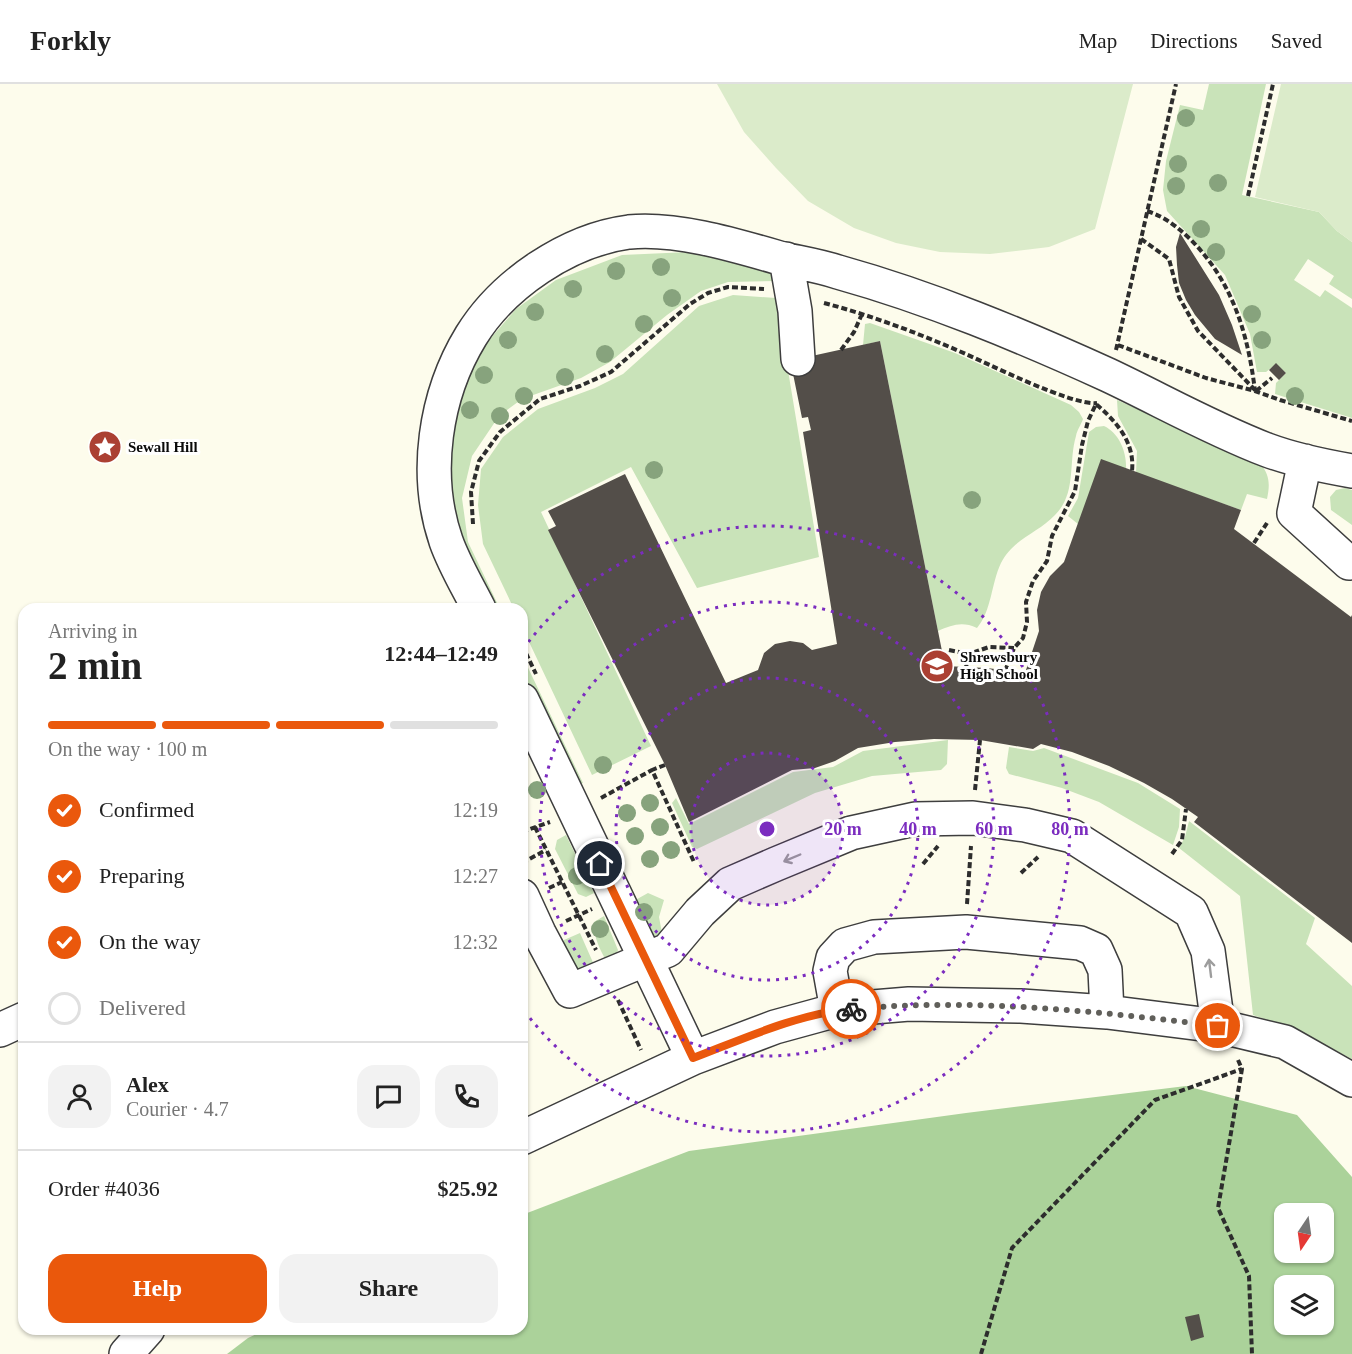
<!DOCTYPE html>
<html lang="en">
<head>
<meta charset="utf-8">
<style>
	:root { --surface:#fff; --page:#f2f2f2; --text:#222; --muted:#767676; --line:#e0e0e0; --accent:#ea580c }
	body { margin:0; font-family:"Times New Roman",serif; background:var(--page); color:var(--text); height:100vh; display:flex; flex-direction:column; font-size:22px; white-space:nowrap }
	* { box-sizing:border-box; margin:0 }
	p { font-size:20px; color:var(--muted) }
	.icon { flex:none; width:33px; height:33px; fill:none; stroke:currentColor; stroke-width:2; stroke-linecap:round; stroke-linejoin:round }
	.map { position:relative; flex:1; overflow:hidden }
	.side { position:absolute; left:18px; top:519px; width:510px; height:732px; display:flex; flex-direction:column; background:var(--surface); border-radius:18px; box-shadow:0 2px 4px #0004 }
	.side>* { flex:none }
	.needle { width:39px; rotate:193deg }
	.controls { position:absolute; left:1274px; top:1119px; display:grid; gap:12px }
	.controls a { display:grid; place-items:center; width:60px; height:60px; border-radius:12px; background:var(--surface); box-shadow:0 2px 4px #0004; font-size:30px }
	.pin { position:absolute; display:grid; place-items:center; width:51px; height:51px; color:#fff; margin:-26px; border:3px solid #fff; border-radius:50%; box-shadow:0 2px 6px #0007 }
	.courier { position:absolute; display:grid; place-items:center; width:60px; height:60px; margin:-30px; border:4px solid #ea580c; border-radius:50%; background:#fff; color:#222; box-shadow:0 2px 8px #0007 }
	.overview em { font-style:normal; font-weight:700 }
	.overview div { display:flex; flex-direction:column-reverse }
	.overview { display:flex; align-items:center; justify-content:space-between; height:102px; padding:0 30px }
	h1 { font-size:39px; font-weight:700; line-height:45px }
	.bar { display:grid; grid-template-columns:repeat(4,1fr); gap:9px 6px; align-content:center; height:72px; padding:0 30px }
	.bar i { height:8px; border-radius:4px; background:var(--line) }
	.bar .active { background:var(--accent) }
	.bar p { grid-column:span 4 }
	.line { display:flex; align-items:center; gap:15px; padding:0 30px; border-top:2px solid var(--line) }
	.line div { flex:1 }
	.round { display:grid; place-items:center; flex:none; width:63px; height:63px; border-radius:18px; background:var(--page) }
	ol { padding:0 30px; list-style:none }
	li { display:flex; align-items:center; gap:18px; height:66px }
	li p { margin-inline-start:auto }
	li .icon { padding:6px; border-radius:50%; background:var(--accent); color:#fff; stroke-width:4 }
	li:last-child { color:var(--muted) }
	li i { width:33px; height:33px; border:3px solid var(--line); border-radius:50% }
	.button { display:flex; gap:12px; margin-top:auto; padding:12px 30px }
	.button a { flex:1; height:69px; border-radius:18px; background:var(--accent); color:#fff; font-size:24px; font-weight:700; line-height:69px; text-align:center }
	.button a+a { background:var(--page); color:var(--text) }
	header { display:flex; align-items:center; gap:36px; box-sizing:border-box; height:84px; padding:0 30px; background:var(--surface); border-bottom:2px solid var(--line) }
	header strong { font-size:28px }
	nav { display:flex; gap:33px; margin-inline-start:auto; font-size:21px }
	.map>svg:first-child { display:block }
	.green { fill:#c9e3b9 }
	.forest { fill:#abd29a; fill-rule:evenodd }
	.pitch { fill:#dbebca }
	.building { fill:#534e49 }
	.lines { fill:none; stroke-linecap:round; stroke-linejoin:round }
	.minor-casing { stroke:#3e3e3e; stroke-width:36 }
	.path { stroke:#2d2d2d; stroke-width:4; stroke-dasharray:6 3; stroke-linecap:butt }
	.minor { stroke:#fff; stroke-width:33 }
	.tree { fill:#87a37d }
	.oneway { stroke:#9d9d9d }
	.done { stroke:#605f5a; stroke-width:6; stroke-dasharray:0 10.8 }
	.route { stroke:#ea580c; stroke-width:8 }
	.ring { fill:none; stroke:#7b2cbf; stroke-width:3; stroke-dasharray:3 6 }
	.labels { text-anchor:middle; stroke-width:6; stroke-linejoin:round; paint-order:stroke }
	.poi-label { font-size:15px; font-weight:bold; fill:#0b0b0b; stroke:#fff; text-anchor:start }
	.centre { fill:#7b2cbf; stroke:#fff; stroke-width:3 }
	.ring-label { font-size:18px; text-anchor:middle; font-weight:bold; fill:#7b2cbf; stroke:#fff; stroke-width:6; stroke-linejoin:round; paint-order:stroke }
</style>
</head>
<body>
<header>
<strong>Forkly</strong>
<nav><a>Map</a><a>Directions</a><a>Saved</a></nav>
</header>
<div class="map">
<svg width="1352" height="1270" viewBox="0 0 1352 1270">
	<rect width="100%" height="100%" fill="#fdfcec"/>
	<!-- green -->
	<path class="green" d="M1209,0H1266L1242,111L1319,128L1337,147L1352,158V215L1329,200L1334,192L1308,175L1294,196L1320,213L1325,206L1352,224V334L1275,310L1276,299L1286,289L1276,280L1266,288H1257L1250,250L1225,191L1167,127L1163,106L1166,77L1180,21L1203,26Z
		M689,168L772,189L775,197L728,198L701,207L667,231L610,278L581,294L522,315L499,332L472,372L462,414L468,458L500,525H488L460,465L446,392L461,302L482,264L516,225L556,196L622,171Z
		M733,211L776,214L819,473L697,504L631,383L541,428L651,662L592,691L522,543V525H514L483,460L478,421L481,385L503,353L538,325L595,304L623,290L699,222Z
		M870,239L955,269L1071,321L1079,328L1083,335C1081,341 1077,346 1076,352C1068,379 1077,409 1055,431C1038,449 1013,455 1001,479C991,500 992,526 977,544C962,537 952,541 938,547L880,257L863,261L865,240Z
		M1117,316L1260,379C1270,391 1270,401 1267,415L1247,410L1241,426L1136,389L1137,367L1118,332Z
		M1104,342C1119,349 1127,368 1126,385L1078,440L1068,432L1078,414L1089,348L1096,343Z
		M1345,404L1352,406V441L1331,426L1330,413L1336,406Z
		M522,571L583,699L573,702L522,595Z
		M948,656L947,680L941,686L872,692L815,709L697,765L692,763L672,719L676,714L689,740L793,688L833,683L863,667Z
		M1009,663L1033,667L1044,664L1138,699L1180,725L1179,743L1173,761L1099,718L1062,704L1009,690L1006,684Z
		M1189,737L1315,834L1306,860L1352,902V975L1297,946L1253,931L1240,812L1179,764L1185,753Z
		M566,751L594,809L586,813L578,810L555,765L557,756Z
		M648,809L664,816L659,833L662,849L654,856L630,819Z
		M604,832L618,866L615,873L607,878C600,866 593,852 594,838Z
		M580,849L595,883L579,886C570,879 562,867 564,856Z"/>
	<!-- forest -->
	<path class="forest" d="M1186,1002L1297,1031L1352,1093V1270H227L248,1254L267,1245H522V1131L689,1067L966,1029ZM1284,1130H1323V1168H1284ZM1284,1202H1323V1240H1284Z"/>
	<!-- pitch -->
	<path class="pitch" d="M717,0H1133L1095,145L1049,163L990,170L940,168L896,159L854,144L808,117L776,84L744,48Z
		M1281,0H1352V158L1337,147L1319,128L1255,113Z"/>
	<!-- building -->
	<path class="building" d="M1180,149L1219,211L1232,241L1242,271L1215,255L1195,231L1186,216L1179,199L1177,181L1176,163Z
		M880,257L945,582L987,584L1025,589L1039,547L1037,526L1041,508L1050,492L1064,478L1101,375L1241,426L1234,445L1351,533L1352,531V859L1194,738L1198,733L1172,715L1144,699L1109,682L1072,668L1041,660L1033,665L980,656L934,655L895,658L858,664L835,677L815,684L792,686L689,738L665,681L548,446L556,442L548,427L625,390L726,599L758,586L764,569L775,560L790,557L803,559L812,566L837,560L803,348L811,346L808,333L802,334L790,275H798Z
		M1276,279L1286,289L1279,296L1269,286Z
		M1199,1230L1204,1253L1191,1257L1185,1233Z"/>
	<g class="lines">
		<!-- minor casing -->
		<g class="minor-casing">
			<path id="minor" d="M786,175L795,227L798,275
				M1305,377L1294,429L1349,479
				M479,525C468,503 454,480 446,457C423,390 435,311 471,252C503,200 568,156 629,148C676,143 738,162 783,175C801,179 820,182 838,188C931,214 1020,251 1108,291C1161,316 1212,345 1267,366C1294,376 1323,382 1352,387
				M522,616L693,974
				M522,812L539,849L570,907L668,866L700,828L730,800L776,780L851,749L915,735L973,734L1025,741L1072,752L1191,828L1208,867L1218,942
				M837,926L830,887L833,874L845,861L874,853L966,848L1080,859L1096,866L1105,886L1107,928
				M0,946L24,935
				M522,1054L693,974L775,943L837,926L909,920L1021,922L1107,928L1218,942L1285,958L1352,996
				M126,1270L148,1245"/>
		</g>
		<!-- path -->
		<path class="path" d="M1248,112L1273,0
			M1147,127C1165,133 1176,142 1189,154C1232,196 1248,249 1255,307
			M1141,155L1169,175L1179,213L1198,247L1255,306
			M824,219C870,231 915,248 959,267C987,279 1072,322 1097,319
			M1118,261L1206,294L1255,307L1280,316L1352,337
			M841,266L854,248L862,230
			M1116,266L1176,0
			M1256,307L1272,294
			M473,440L471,408L479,377L500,348L540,315L580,302L611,288L690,220L708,209L728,203L764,205
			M1254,459L1267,439
			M522,561L536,590
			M949,566L969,570
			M966,583L969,570L989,563L1014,564
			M1005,587L1014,564L1023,554L1027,538L1026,518L1033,497L1047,477L1052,452L1075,407L1082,361L1088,337L1096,320C1117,338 1135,359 1132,387
			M665,681L652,686L694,778
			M975,706L980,656
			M601,714L652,686
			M535,743L596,866
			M522,748L550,738
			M1172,770L1182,756L1186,725
			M522,779L546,766
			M923,780L938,762
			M1021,789L1038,773
			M549,804L562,798
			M967,820L971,762
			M566,837L592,825
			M618,916L641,966
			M1238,976L1242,985L1218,1124L1249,1192L1252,1270
			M981,1270L1012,1164L1155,1016L1242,985"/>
		<!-- minor -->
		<use href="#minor" class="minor"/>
	</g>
	<!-- trees -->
	<g class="tree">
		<circle cx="1186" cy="34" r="9"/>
		<circle cx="1178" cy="80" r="9"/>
		<circle cx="1218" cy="99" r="9"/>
		<circle cx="1176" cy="102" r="9"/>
		<circle cx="1201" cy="145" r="9"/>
		<circle cx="1216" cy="168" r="9"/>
		<circle cx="661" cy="183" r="9"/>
		<circle cx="616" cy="187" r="9"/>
		<circle cx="573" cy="205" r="9"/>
		<circle cx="672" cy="214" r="9"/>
		<circle cx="535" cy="228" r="9"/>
		<circle cx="1252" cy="230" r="9"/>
		<circle cx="644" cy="240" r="9"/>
		<circle cx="508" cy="256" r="9"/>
		<circle cx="1262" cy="256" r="9"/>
		<circle cx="605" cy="270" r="9"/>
		<circle cx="484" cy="291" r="9"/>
		<circle cx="565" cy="293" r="9"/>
		<circle cx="524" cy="312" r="9"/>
		<circle cx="1295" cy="312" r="9"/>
		<circle cx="470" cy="326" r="9"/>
		<circle cx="500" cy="332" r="9"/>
		<circle cx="654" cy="386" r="9"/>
		<circle cx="972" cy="416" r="9"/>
		<circle cx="603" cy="681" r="9"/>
		<circle cx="537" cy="706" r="9"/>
		<circle cx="650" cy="719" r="9"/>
		<circle cx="627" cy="729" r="9"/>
		<circle cx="660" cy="743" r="9"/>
		<circle cx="635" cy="752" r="9"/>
		<circle cx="671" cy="766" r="9"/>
		<circle cx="650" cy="775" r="9"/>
		<circle cx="577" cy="792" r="9"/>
		<circle cx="644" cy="828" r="9"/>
		<circle cx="600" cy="845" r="9"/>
	</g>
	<!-- one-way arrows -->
	<defs><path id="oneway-shaft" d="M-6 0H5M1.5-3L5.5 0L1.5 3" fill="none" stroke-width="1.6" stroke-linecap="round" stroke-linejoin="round" transform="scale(1.5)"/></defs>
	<g class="oneway">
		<use href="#oneway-shaft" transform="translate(792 774) rotate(157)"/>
		<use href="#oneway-shaft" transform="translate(1210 884) rotate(-97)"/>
	</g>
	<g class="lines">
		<!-- done -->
		<path class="done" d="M851,925C976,914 1094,927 1218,942"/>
		<!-- route -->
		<path class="route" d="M600,780L693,974C743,955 797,930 851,925"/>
	</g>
	<!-- distance rings -->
	<circle cx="767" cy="745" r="76" fill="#7b2cbf" fill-opacity=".12"/>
	<g class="ring">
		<circle cx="767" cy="745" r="76"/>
		<circle cx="767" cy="745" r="151"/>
		<circle cx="767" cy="745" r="227"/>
		<path d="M523 565A303 303 0 1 1 523 925"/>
	</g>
	<!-- icons -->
	<defs>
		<g id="sight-disc" transform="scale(1.725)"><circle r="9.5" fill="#ab4033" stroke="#fff"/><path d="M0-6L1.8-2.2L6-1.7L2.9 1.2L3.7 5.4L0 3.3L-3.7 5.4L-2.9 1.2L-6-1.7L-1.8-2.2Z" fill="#fff"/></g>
		<g id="school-disc" transform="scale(1.725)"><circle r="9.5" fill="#ab4033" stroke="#fff"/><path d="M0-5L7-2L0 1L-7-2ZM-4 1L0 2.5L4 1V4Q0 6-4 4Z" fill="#fff"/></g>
	</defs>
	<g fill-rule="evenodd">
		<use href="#sight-disc" x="105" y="363"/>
		<use href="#school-disc" x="937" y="582"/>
	</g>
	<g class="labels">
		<!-- poi labels -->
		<g class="poi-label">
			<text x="128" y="368">Sewall Hill</text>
			<text x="960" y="578">Shrewsbury<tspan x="960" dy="17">High School</tspan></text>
		</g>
	</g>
	<circle cx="767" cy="745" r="9" class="centre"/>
	<g class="ring-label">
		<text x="843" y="751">20 m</text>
		<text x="918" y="751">40 m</text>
		<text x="994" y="751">60 m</text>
		<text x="1070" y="751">80 m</text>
	</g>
</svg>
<div class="controls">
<a><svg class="needle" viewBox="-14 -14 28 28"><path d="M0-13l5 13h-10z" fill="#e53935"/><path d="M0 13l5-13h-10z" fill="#767676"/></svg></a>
<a><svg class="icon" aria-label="layers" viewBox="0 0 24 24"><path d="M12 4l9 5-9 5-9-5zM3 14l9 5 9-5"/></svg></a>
</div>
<div class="pin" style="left:1218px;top:942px;background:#ea580c"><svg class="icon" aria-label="bag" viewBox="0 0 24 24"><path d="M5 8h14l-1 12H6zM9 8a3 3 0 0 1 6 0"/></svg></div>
<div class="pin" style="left:600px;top:780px;background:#1f2937"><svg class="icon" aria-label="home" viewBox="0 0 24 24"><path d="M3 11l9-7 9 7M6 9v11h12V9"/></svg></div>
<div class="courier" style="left:851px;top:925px"><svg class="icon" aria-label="bike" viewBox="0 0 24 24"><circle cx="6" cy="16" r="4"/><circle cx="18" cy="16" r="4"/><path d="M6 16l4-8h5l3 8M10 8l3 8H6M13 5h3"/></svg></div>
<section class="side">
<div class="overview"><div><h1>2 min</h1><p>Arriving in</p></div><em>12:44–12:49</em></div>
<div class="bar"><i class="active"></i><i class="active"></i><i class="active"></i><i></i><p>On the way · 100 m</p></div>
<ol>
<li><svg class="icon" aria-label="check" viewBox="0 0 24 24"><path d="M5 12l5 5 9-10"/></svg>Confirmed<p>12:19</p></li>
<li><svg class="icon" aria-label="check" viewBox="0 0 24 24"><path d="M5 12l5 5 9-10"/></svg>Preparing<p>12:27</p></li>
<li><svg class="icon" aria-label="check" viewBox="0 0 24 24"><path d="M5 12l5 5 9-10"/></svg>On the way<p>12:32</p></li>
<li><i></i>Delivered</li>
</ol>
<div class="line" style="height:108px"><a class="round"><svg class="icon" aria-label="person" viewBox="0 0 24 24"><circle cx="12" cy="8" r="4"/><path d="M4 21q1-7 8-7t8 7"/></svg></a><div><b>Alex</b><p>Courier · 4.7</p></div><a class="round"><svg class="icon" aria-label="chat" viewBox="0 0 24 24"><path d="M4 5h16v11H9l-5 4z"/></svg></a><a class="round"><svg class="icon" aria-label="phone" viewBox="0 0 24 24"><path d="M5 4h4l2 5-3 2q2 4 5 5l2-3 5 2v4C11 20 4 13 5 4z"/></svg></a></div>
<div class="line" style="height:78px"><div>Order #4036</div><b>$25.92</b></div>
<div class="button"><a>Help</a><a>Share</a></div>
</section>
</div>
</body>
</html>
